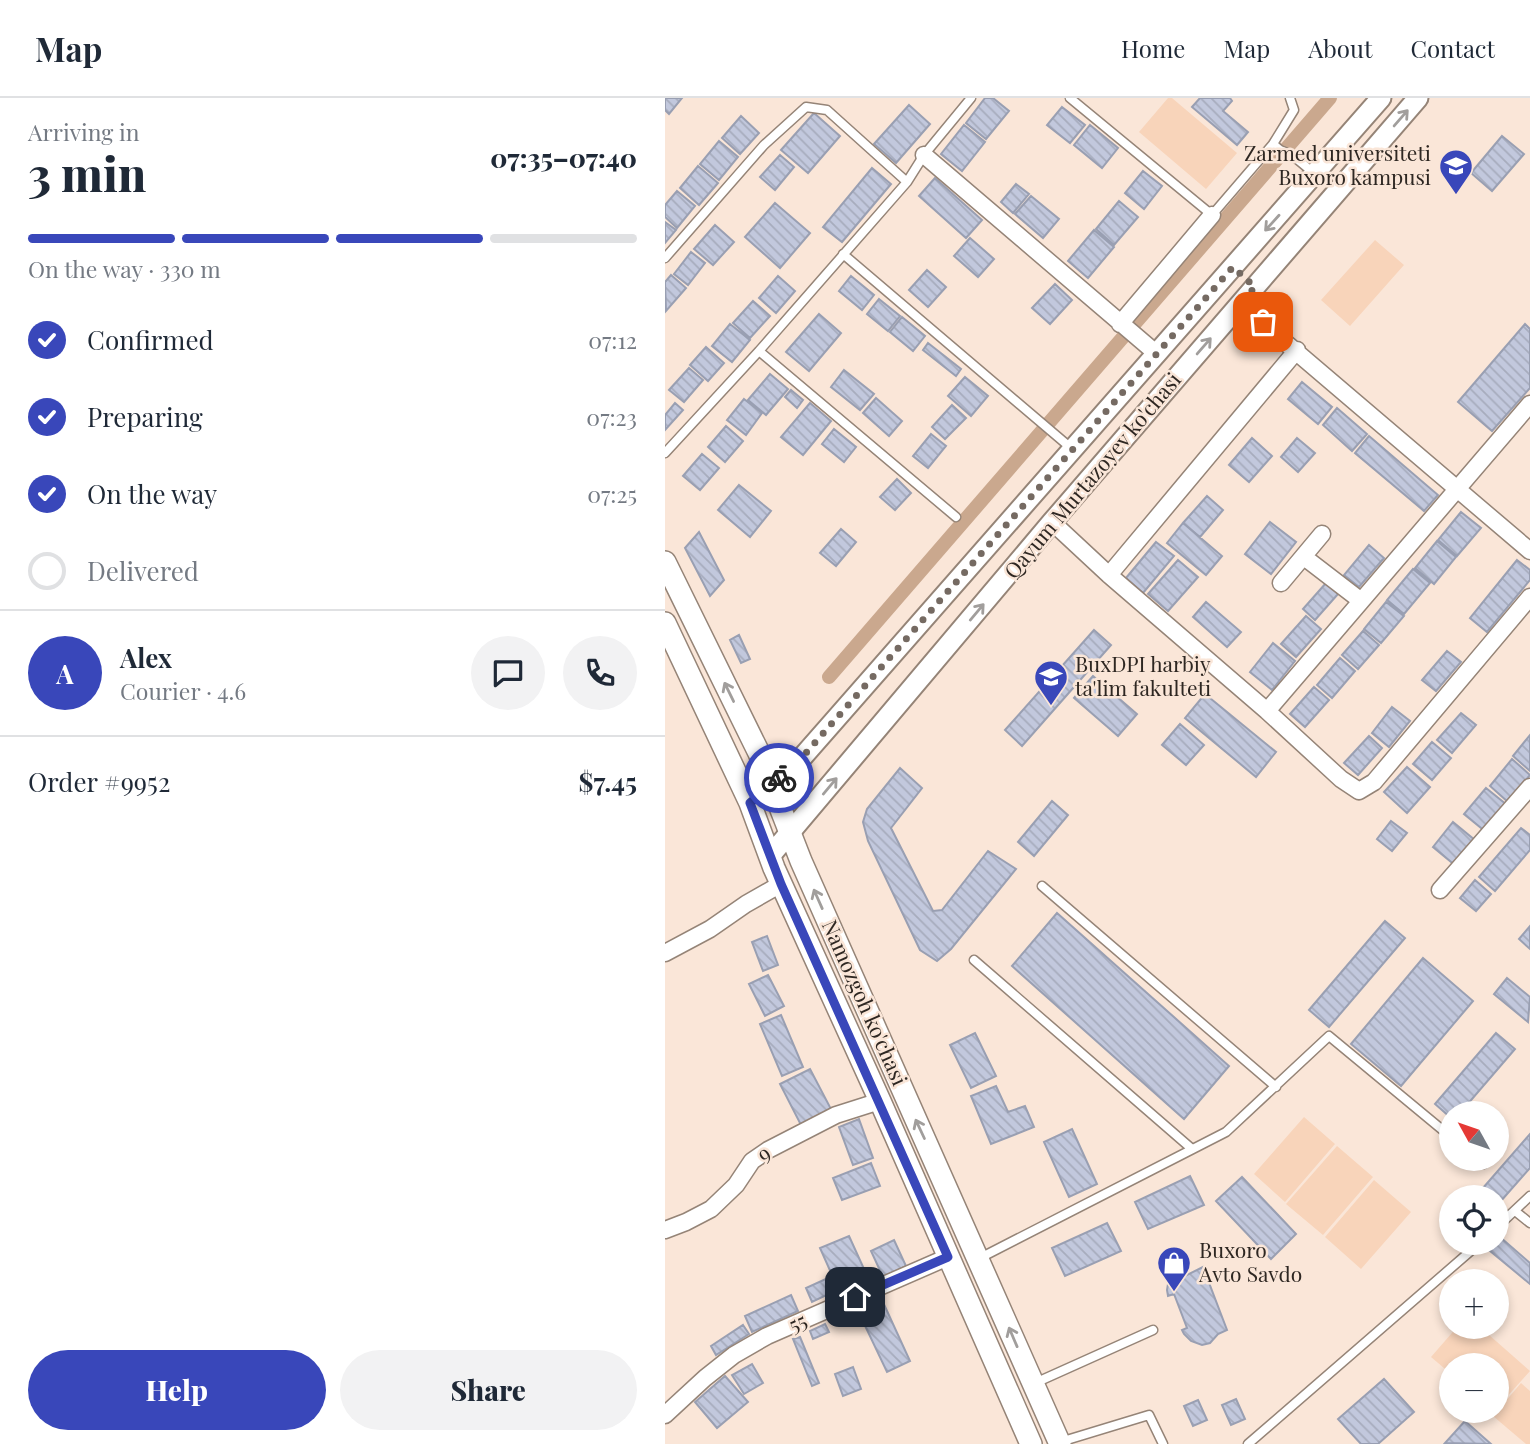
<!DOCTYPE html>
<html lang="en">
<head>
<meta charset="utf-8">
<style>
	:root { --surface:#fff; --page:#f2f2f3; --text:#1f2937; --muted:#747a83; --line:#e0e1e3; --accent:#3947ba }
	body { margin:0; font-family:"Playfair Display",serif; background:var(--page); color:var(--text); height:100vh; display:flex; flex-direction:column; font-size:26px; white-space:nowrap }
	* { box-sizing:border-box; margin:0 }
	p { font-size:23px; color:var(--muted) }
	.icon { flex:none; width:38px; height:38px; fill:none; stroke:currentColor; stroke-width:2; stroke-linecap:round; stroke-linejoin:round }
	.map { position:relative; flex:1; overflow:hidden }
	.panel { display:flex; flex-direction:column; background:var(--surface); width:665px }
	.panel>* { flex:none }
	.needle { width:46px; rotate:310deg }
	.tools { position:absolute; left:774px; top:1003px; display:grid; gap:14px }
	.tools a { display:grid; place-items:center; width:70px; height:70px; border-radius:50%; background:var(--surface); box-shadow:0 4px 10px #0003; font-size:35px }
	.pin { position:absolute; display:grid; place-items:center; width:60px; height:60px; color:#fff; margin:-30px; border-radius:14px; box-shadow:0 4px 10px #0006 }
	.courier { position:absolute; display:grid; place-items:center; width:70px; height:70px; margin:-35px; border:5px solid #3947ba; border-radius:50%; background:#fff; color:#222; box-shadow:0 2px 9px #0007 }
	.summary em { font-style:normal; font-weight:800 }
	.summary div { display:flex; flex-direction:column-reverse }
	.summary { display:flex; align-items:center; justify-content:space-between; height:119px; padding:0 28px }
	h1 { font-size:46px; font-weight:800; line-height:52px }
	.bar { display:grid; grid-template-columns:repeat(4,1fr); gap:10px 7px; align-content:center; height:84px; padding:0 28px }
	.bar i { height:9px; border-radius:5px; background:var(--line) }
	.bar .selected { background:var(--accent) }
	.bar p { grid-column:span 4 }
	.line { display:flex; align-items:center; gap:18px; padding:0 28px; border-top:2px solid var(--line) }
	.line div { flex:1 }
	.round { display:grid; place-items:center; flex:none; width:74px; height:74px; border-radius:37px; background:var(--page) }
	ol { padding:0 28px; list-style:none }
	li { display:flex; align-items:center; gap:21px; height:77px }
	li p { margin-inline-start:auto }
	li .icon { padding:7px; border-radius:50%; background:var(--accent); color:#fff; stroke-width:4 }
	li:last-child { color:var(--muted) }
	li i { width:38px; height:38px; border:4px solid var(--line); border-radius:50% }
	.button { display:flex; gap:14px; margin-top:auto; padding:14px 28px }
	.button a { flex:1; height:80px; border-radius:42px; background:var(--accent); color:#fff; font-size:28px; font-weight:800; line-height:80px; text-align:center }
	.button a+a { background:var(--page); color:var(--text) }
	header { display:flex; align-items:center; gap:42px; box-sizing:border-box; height:98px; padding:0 35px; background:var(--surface); border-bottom:2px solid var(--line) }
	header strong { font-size:33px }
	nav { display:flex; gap:38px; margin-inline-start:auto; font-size:24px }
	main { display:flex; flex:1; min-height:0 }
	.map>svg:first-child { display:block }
	.grass { fill:#f8d4ba }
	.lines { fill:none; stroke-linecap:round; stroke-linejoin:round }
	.canal { stroke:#caa88e; stroke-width:14 }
	.building { fill:url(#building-back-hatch); stroke:#999fb2; stroke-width:2 }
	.service-casing { stroke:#958477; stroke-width:11 }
	.minor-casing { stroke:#958477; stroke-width:19 }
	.tertiary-casing { stroke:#958477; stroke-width:23 }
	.secondary-casing { stroke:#958477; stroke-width:24 }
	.service { stroke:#fff; stroke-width:8 }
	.minor { stroke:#fff; stroke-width:16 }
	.tertiary { stroke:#fff; stroke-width:19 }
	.secondary { stroke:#fff; stroke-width:21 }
	.oneway { stroke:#a19e9c }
	.done { stroke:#756a62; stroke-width:7; stroke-dasharray:0 12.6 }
	.route { stroke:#3947ba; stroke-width:9 }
	.labels { text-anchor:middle; stroke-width:5; stroke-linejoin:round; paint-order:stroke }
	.poi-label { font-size:21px; fill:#2e2722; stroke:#fae6d8; text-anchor:start }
	.street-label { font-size:21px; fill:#2e2722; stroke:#fae6d8 }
</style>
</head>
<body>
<header>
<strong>Map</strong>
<nav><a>Home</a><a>Map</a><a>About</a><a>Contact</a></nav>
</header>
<main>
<section class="panel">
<div class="summary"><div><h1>3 min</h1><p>Arriving in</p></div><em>07:35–07:40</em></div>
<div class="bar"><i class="selected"></i><i class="selected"></i><i class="selected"></i><i></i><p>On the way · 330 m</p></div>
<ol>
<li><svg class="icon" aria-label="check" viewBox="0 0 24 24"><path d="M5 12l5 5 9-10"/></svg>Confirmed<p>07:12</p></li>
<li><svg class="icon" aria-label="check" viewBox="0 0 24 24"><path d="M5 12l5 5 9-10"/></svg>Preparing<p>07:23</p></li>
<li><svg class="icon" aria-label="check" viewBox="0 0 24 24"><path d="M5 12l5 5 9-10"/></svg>On the way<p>07:25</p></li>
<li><i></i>Delivered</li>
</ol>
<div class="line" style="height:126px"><b class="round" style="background:var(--accent);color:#fff">A</b><div><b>Alex</b><p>Courier · 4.6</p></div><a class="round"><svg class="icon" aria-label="chat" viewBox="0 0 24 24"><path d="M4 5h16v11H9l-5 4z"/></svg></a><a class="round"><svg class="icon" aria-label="phone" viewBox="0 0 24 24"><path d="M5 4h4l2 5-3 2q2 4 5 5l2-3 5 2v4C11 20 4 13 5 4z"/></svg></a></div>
<div class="line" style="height:91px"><div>Order #9952</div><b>$7.45</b></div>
<div class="button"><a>Help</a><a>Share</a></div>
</section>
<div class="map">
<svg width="865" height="1346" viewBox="0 0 865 1346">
	<defs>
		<pattern id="building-back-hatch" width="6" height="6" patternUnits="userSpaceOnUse" patternTransform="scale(1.75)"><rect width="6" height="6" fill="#c2c8dd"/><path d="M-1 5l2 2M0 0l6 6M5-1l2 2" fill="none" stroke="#a7acbd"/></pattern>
	</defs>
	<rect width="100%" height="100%" fill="#fae6d8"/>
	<!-- grass -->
	<path class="grass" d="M503,0H507L572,55L541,91L474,34Z
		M710,142L739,167L685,228L656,202Z
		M639,1019L670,1046L620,1104L589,1076Z
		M672,1048L708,1079L658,1137L621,1106Z
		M709,1082L746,1114L696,1171L660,1139Z
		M793,1228L815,1229L865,1273L831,1311V1267H786V1276L766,1259Z
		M856,1285L865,1293V1346H861L828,1318Z"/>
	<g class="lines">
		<!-- canal -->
		<path class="canal" d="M164,579L665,0"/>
	</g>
	<!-- building -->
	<path class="building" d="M0,0H17L4,16L0,12Z
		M320,0H328L344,13L321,41L301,25Z
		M535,0H565L567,3L558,13L583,34L572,47L527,9Z
		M244,7L265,26L231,65L209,46Z
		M397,9L420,27L405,45L382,27Z
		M149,15L175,38L143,75L116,52Z
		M76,18L94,35L75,56L57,40Z
		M299,27L320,44L297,73L276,56Z
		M425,27L453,50L437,70L409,47Z
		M837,38L859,56L827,93L806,75Z
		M54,43L73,59L54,82L35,66Z
		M115,57L129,69L110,92L95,79Z
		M33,68L53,85L34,107L15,90Z
		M207,70L226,86L177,144L158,129Z
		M478,73L497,88L479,111L460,95Z
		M270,80L317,122L301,140L254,98Z
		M351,86L364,96L348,115L336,104Z
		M12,93L30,108L12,130L0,119V107Z
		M366,98L394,121L378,140L350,116Z
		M454,103L473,119L449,147L431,131Z
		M110,105L145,135L115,170L80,139Z
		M0,124L11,132L0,145Z
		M50,127L69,144L48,167L29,151Z
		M429,132L449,149L423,180L403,163Z
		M305,140L329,161L313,179L289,158Z
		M26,154L40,165L23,187L9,176Z
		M262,172L281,189L263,209L244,192Z
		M6,177L21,190L1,213L0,184Z
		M113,178L130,193L111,215L94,200Z
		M186,178L209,197L197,212L174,193Z
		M390,186L407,202L385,226L367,210Z
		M214,201L235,218L223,233L202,216Z
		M88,203L105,218L85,240L68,225Z
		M154,216L176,235L144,273L121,254Z
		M237,219L260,238L248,253L225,234Z
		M65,226L85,242L67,264L47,248Z
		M860,226L865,231V290L827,333L793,304Z
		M263,245L296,271L291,278L258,252Z
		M41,249L59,265L43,283L25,267Z
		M24,270L38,282L19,304L4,292Z
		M179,272L209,296L195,312L166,289Z
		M105,276L123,291L101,317L83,302Z
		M300,279L323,298L306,318L283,298Z
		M637,284L667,309L653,326L623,301Z
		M126,292L138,302L132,310L120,299Z
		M211,300L237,323L224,338L198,315Z
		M79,301L97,315L81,337L62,322Z
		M10,305L18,312L0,332V317Z
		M145,305L166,323L138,357L116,339Z
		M287,307L301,320L280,341L267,329Z
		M672,310L702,336L687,353L658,327Z
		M61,328L78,343L60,364L43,349Z
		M169,331L191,349L179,364L157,346Z
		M266,336L281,348L263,370L248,358Z
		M704,338L773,397L759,413L690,355Z
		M587,340L607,358L584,384L564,367Z
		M632,340L650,355L633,374L616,359Z
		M37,356L54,370L35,392L18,378Z
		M232,381L246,395L230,412L215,399Z
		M74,387L106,413L85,439L53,412Z
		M542,398L558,412L535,439L518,425Z
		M796,414L816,430L792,458L773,442Z
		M605,424L631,444L606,476L580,456Z
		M518,425L557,458L541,477L502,445Z
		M176,431L191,444L171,468L155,455Z
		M34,434L59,482L45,498L20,450Z
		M772,443L791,459L769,486L750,470Z
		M491,444L509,458L478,495L461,480Z
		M704,447L719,460L694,489L679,477Z
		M513,462L533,479L503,513L483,496Z
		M852,462L865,472V482L822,534L805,520Z
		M748,471L765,485L739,516L722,502Z
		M661,485L673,496L650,522L638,511Z
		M541,504L576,534L562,549L528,519Z
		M721,504L739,518L716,545L699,531Z
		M641,518L656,531L631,559L616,546Z
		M429,532L446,547L357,648L340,632Z
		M698,533L714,547L693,571L677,557Z
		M74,537L85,561L76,565L65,542Z
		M608,545L630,563L607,592L585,574Z
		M782,553L796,564L771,593L757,582Z
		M675,560L690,573L667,600L652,587Z
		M428,578L472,616L453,638L409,600Z
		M649,589L664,602L640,629L625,616Z
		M540,596L611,654L591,679L520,620Z
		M727,609L745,623L724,649L707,635Z
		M796,615L811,627L787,655L772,642Z
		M515,626L539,647L521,667L497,647Z
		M865,637V673L848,658Z
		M704,638L717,650L693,677L679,665Z
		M767,644L786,660L767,682L748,666Z
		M847,661L865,677L843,704L825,688Z
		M742,669L765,689L742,715L719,694Z
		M235,670L257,690L226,730L268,813L277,812L323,753L351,771L286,851L272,863L255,852L203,743L198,724L202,711Z
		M821,690L842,707L821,734L799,716Z
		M387,703L403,717L369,758L353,744Z
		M726,723L742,735L727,753L712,741Z
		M788,724L811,743L791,768L768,749Z
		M856,730L865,737V752L830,793L814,779Z
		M810,782L826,796L811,813L795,800Z
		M392,815L564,968L519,1021L347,868Z
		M720,823L740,840L664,929L644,912Z
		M865,828V851L854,841Z
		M102,838L113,867L98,873L87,844Z
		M758,860L808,903L736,988L686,946Z
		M103,877L119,908L100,918L84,886Z
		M842,880L865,899L863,924L829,896Z
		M116,917L138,969L117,978L95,926Z
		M310,935L331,978L306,990L285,947Z
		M831,935L850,951L795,1015H786V1020L770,1006Z
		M145,971L167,1013L137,1029L115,986Z
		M331,988L343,1014L360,1008L369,1029L326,1046L306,998Z
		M194,1021L208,1060L188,1067L174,1029Z
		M407,1031L432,1086L404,1099L379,1044Z
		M865,1036V1070L835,1104L818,1090Z
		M206,1065L215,1088L177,1102L168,1080Z
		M525,1078L539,1107L483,1131L470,1104Z
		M577,1079L631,1136L606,1161L551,1103Z
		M442,1125L456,1153L400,1178L387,1150Z
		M184,1138L204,1182L175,1195L155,1150Z
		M835,1139L865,1165V1186L824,1152Z
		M229,1142L241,1168L218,1179L206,1153Z
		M538,1169L562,1232L553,1236L545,1245L537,1247L526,1243L519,1236L517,1232L522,1230L509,1196L503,1198L502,1192L504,1180L512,1174L515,1172L518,1179Z
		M165,1179L172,1192L147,1204L141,1190Z
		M126,1197L133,1213L87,1234L80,1218Z
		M217,1202L245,1263L222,1274L193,1213Z
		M160,1226L164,1234L148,1241L145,1233Z
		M78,1227L84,1236L51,1257L46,1248Z
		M135,1239L154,1285L147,1288L128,1241Z
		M87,1266L98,1285L79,1296L67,1277Z
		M188,1269L196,1291L178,1298L170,1276Z
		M60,1278L83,1304L52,1330L30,1304Z
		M719,1281L749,1314L713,1346H696L673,1321Z
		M571,1301L580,1321L566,1327L557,1307Z
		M533,1302L542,1322L528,1328L519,1308Z
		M800,1323L826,1346L780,1345Z"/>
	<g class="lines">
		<!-- service casing -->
		<g class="service-casing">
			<path id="service" d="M405,0L547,117L608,46
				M625,0L629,12L608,46L615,52L627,57L650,76
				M178,156L406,350
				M0,160L99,47L141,9L162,12L242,84
				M94,253L291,419
				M0,355L94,253L242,84L259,57L306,0
				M377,788L611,989
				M309,862L527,1051
				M812,1060L819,1066
				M850,1113L865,1125
				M831,1130L865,1098
				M315,1160L561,1034L664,938L786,1039
				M370,1285L488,1232
				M395,1344L484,1317L498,1346
				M583,1346L816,1144"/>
		</g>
		<!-- minor casing -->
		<g class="minor-casing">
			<path id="minor" d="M259,57L492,256
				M575,206L865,453
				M455,226L547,117
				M387,424L444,477L602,613L865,306
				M639,459L695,502
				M444,477L632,252
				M616,485L657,436
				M602,613L676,681L694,693L709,684L865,499
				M775,792L865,689
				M0,855L45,831L81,806L116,786
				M0,1132L21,1124L46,1111L71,1087L87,1063L103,1052L171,1017L215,1003
				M0,1317L40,1280L69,1257L102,1238L283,1159"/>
		</g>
		<!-- tertiary casing -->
		<g class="tertiary-casing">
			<path id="tertiary" d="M85,705L133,664L716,0
				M105,758L387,424L753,0"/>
		</g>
		<!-- secondary casing -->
		<g class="secondary-casing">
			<path id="secondary" d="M0,464L94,655L136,763L395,1346
				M0,525L85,705L109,770L215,1003L366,1346"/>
		</g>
		<!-- service -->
		<use href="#service" class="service"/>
		<!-- minor -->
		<use href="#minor" class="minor"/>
		<!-- tertiary -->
		<use href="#tertiary" class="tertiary"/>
		<!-- secondary -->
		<use href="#secondary" class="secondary"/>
	</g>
	<!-- one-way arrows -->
	<defs><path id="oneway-shaft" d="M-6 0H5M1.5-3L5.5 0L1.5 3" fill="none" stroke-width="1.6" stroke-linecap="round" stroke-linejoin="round" transform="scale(1.75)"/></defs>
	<g class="oneway">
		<use href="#oneway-shaft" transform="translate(736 20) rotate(-49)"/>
		<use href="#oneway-shaft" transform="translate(607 125) rotate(132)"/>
		<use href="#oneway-shaft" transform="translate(539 248) rotate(-49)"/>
		<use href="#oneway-shaft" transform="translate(312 514) rotate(-50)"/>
		<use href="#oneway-shaft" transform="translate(64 594) rotate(-116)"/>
		<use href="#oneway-shaft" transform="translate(165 688) rotate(-50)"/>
		<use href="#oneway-shaft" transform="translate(153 801) rotate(-114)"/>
		<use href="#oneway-shaft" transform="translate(255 1031) rotate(-115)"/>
		<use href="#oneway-shaft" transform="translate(348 1239) rotate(-113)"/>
	</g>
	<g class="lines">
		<!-- done -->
		<path class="done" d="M114,680L133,664L568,169L590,189L575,206L598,224"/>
		<!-- route -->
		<path class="route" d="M114,680L85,705L116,786L283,1159L190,1199"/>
	</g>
	<!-- icons -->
	<defs>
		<g id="university-pin" transform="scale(1.75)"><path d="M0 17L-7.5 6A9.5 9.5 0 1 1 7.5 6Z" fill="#3947ba" stroke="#fae6d8"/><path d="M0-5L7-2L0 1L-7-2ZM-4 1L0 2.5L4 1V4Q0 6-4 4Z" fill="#fff"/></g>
		<g id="shop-pin" transform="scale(1.75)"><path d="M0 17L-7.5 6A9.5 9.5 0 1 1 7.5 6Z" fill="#3947ba" stroke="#fae6d8"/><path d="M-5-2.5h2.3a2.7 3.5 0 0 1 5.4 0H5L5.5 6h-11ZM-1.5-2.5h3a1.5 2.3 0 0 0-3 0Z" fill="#fff"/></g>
	</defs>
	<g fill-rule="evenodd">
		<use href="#university-pin" x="791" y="68"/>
		<use href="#university-pin" x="386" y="579"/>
		<use href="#shop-pin" x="509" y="1165"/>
	</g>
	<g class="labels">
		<!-- poi labels -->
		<g class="poi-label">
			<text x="766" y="63" text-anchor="end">Zarmed universiteti<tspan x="766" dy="24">Buxoro kampusi</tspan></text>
			<text x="410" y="574">BuxDPI harbiy<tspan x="410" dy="24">ta'lim fakulteti</tspan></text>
			<text x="534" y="1160">Buxoro<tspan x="534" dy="24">Avto Savdo</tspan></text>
		</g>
		<!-- street labels -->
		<g class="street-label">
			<text transform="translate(428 378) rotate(-50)" y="7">Qayum Murtazoyev ko'chasi</text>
			<text transform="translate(199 905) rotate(66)" y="7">Namozgoh ko'chasi</text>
			<text transform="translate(99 1056) rotate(-34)" y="7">9</text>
			<text transform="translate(133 1225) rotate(-24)" y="7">55</text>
		</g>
	</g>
</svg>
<div class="tools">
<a><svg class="needle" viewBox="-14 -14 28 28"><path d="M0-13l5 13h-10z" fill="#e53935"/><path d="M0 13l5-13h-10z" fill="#747a83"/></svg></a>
<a><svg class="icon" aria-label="locate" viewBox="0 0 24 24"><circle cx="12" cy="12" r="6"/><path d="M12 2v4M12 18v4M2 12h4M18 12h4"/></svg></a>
<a>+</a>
<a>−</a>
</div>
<div class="pin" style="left:598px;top:224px;background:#ea580c"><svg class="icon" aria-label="bag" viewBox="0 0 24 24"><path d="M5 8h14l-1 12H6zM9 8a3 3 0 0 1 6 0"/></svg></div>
<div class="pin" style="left:190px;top:1199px;background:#1f2937"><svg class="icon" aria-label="home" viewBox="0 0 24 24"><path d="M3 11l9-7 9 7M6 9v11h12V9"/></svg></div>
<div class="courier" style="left:114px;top:680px"><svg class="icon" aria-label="bike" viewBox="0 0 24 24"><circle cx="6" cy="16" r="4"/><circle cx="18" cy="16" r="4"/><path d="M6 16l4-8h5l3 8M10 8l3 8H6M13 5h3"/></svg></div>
</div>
</main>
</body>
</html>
